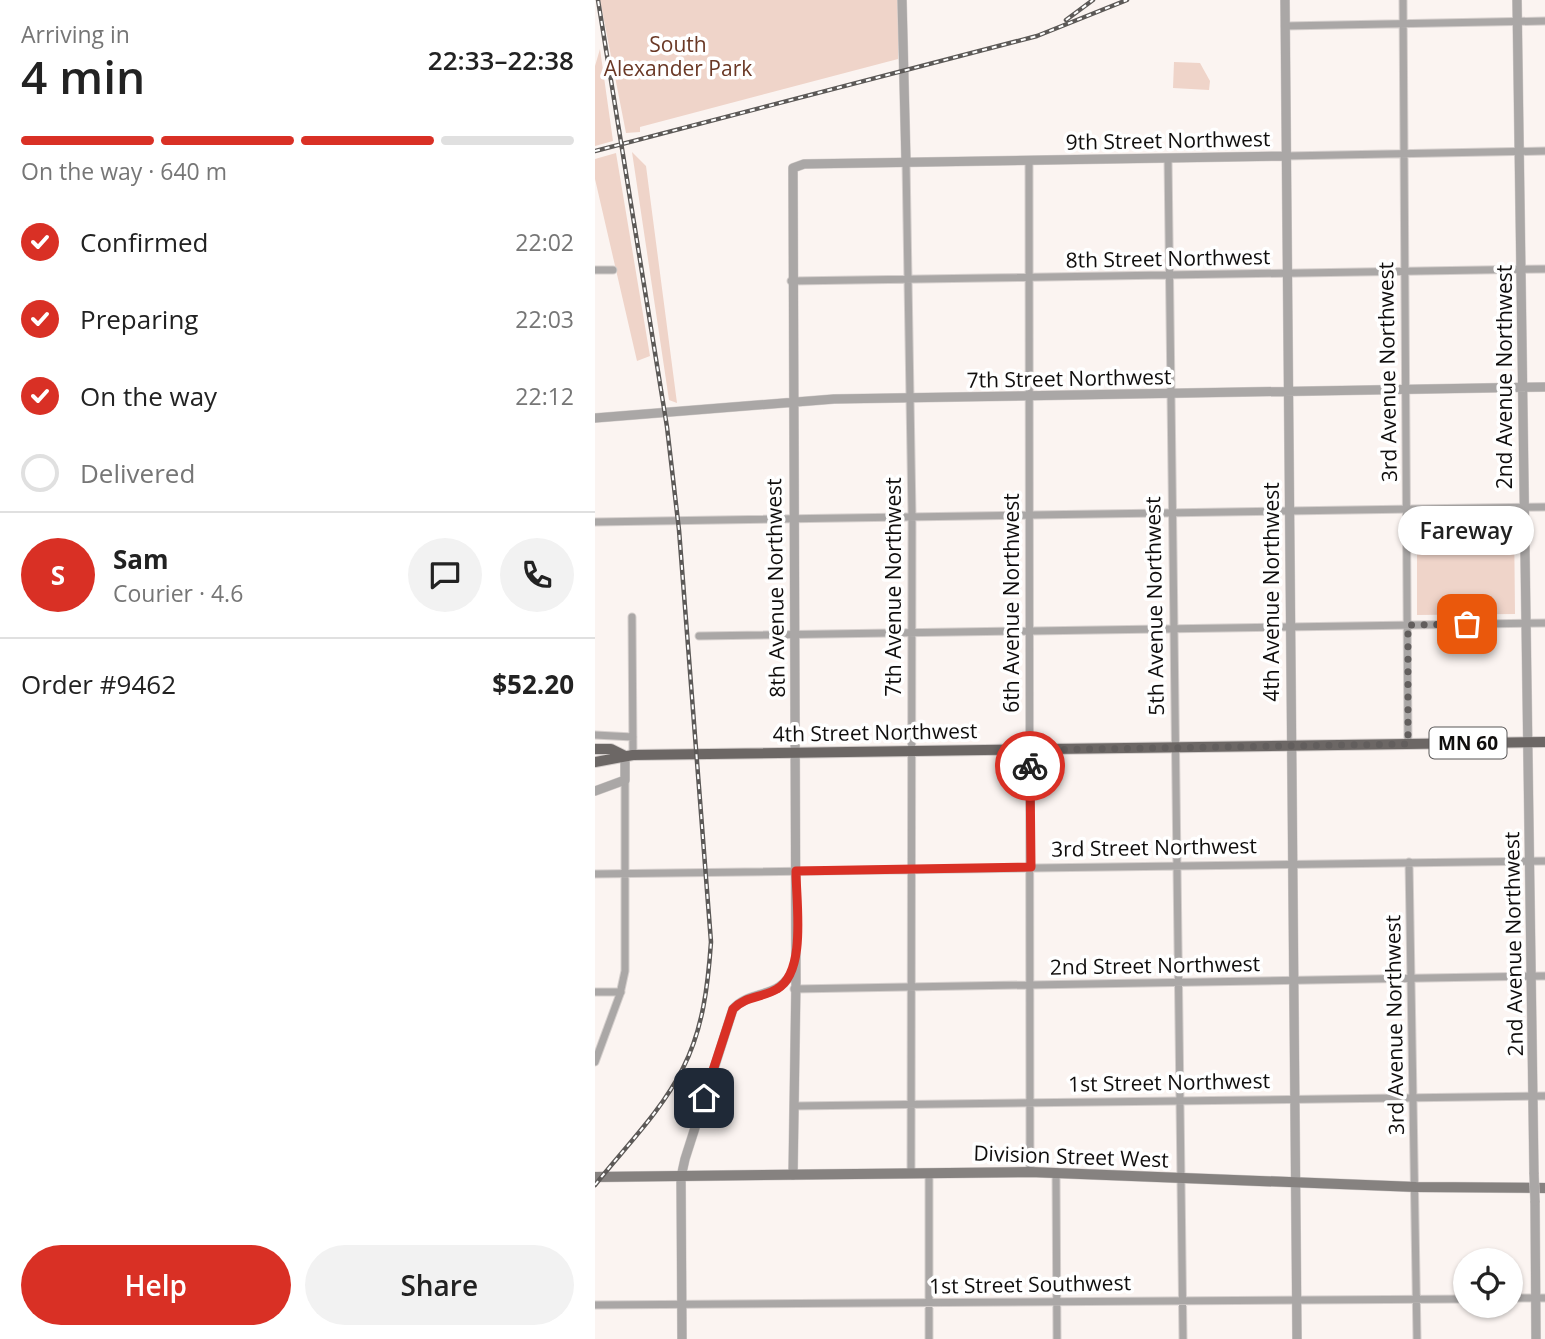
<!DOCTYPE html>
<html lang="en">
<head>
<meta charset="utf-8">
<style>
	:root { --surface:#fff; --page:#f2f2f2; --text:#222; --muted:#767676; --line:#e0e0e0; --accent:#d93025 }
	body { margin:0; font-family:"Open Sans",sans-serif; background:var(--page); color:var(--text); height:100vh; display:flex; flex-direction:column; font-size:26px; white-space:nowrap }
	* { box-sizing:border-box; margin:0 }
	p { font-size:23px; color:var(--muted) }
	.icon { flex:none; width:38px; height:38px; fill:none; stroke:currentColor; stroke-width:2; stroke-linecap:round; stroke-linejoin:round }
	.map { position:relative; flex:1; overflow:hidden }
	.side { display:flex; flex-direction:column; background:var(--surface); width:595px }
	.side>* { flex:none }
	.tools { position:absolute; left:858px; top:1248px; display:grid; gap:14px }
	.tools a { display:grid; place-items:center; width:70px; height:70px; border-radius:50%; background:var(--surface); box-shadow:0 2px 5px #0004; font-size:35px }
	.pin { position:absolute; display:grid; place-items:center; width:60px; height:60px; color:#fff; margin:-30px; border-radius:14px; box-shadow:0 4px 10px #0006 }
	.courier { position:absolute; display:grid; place-items:center; width:70px; height:70px; margin:-35px; border:5px solid #d93025; border-radius:50%; background:#fff; color:#222; box-shadow:0 2px 9px #0007 }
	.bubble { position:absolute; height:49px; border-radius:24px; background:var(--surface); box-shadow:0 2px 5px #0004; font-size:23px; font-weight:600; line-height:49px; text-align:center }
	.summary em { font-style:normal; font-weight:600 }
	.summary div { display:flex; flex-direction:column-reverse }
	.summary { display:flex; align-items:center; justify-content:space-between; height:119px; padding:0 21px }
	h1 { font-size:46px; font-weight:600; line-height:52px }
	.bar { display:grid; grid-template-columns:repeat(4,1fr); gap:10px 7px; align-content:center; height:84px; padding:0 21px }
	.bar i { height:9px; border-radius:5px; background:var(--line) }
	.bar .selected { background:var(--accent) }
	.bar p { grid-column:span 4 }
	.line { display:flex; align-items:center; gap:18px; padding:0 21px; border-top:2px solid var(--line) }
	.line div { flex:1 }
	.round { display:grid; place-items:center; flex:none; width:74px; height:74px; border-radius:37px; background:var(--page) }
	ol { padding:0 21px; list-style:none }
	li { display:flex; align-items:center; gap:21px; height:77px }
	li p { margin-inline-start:auto }
	li .icon { padding:7px; border-radius:50%; background:var(--accent); color:#fff; stroke-width:4 }
	li:last-child { color:var(--muted) }
	li i { width:38px; height:38px; border:4px solid var(--line); border-radius:50% }
	.primary-button { display:flex; gap:14px; margin-top:auto; padding:14px 21px }
	.primary-button a { flex:1; height:80px; border-radius:42px; background:var(--accent); color:#fff; font-size:28px; font-weight:600; line-height:80px; text-align:center }
	.primary-button a+a { background:var(--page); color:var(--text) }
	main { display:flex; flex:1; min-height:0 }
	.map>svg:first-child { display:block }
	.green { fill:#efd4c9 }
	.lines { fill:none; stroke-linecap:round; stroke-linejoin:round }
	.minor-casing { stroke:#d5cfcd; stroke-width:9 }
	.tertiary-casing { stroke:#d5cfcd; stroke-width:10 }
	.secondary-casing { stroke:#d5cfcd; stroke-width:11 }
	.primary-casing { stroke:#d5cfcd; stroke-width:12 }
	.minor { stroke:#aaa7a6; stroke-width:7 }
	.tertiary { stroke:#aaa7a6; stroke-width:9 }
	.secondary { stroke:#868280; stroke-width:10 }
	.primary { stroke:#6c6765; stroke-width:10 }
	.rail-casing { stroke:#5c5957; stroke-width:4.5 }
	.rail { stroke:#fff; stroke-width:2; stroke-dasharray:5; stroke-linecap:butt }
	.tertiary-bridge-casing { stroke:#d5cfcd; stroke-width:10; stroke-linecap:butt }
	.tertiary-bridge { stroke:#aaa7a6; stroke-width:9 }
	.done { stroke:#625e5d; stroke-width:7; stroke-dasharray:0 12.6 }
	.route { stroke:#d93025; stroke-width:9 }
	.labels { text-anchor:middle; stroke-width:7; stroke-linejoin:round; paint-order:stroke }
	.shield { fill:#fff; stroke:#585656; stroke-width:2 }
	.shield-label { font-size:19px; font-weight:bold; fill:#100e0d }
	.park-label { font-size:21px; fill:#6a3825; stroke:#fff }
	.street-label { font-size:21px; fill:#100e0d; stroke:#fff }
</style>
</head>
<body>
<main>
<section class="side">
<div class="summary"><div><h1>4 min</h1><p>Arriving in</p></div><em>22:33–22:38</em></div>
<div class="bar"><i class="selected"></i><i class="selected"></i><i class="selected"></i><i></i><p>On the way · 640 m</p></div>
<ol>
<li><svg class="icon" aria-label="check" viewBox="0 0 24 24"><path d="M5 12l5 5 9-10"/></svg>Confirmed<p>22:02</p></li>
<li><svg class="icon" aria-label="check" viewBox="0 0 24 24"><path d="M5 12l5 5 9-10"/></svg>Preparing<p>22:03</p></li>
<li><svg class="icon" aria-label="check" viewBox="0 0 24 24"><path d="M5 12l5 5 9-10"/></svg>On the way<p>22:12</p></li>
<li><i></i>Delivered</li>
</ol>
<div class="line" style="height:126px"><b class="round" style="background:var(--accent);color:#fff">S</b><div><b>Sam</b><p>Courier · 4.6</p></div><a class="round"><svg class="icon" aria-label="chat" viewBox="0 0 24 24"><path d="M4 5h16v11H9l-5 4z"/></svg></a><a class="round"><svg class="icon" aria-label="phone" viewBox="0 0 24 24"><path d="M5 4h4l2 5-3 2q2 4 5 5l2-3 5 2v4C11 20 4 13 5 4z"/></svg></a></div>
<div class="line" style="height:91px"><div>Order #9462</div><b>$52.20</b></div>
<div class="primary-button"><a>Help</a><a>Share</a></div>
</section>
<div class="map">
<svg width="950" height="1339" viewBox="0 0 950 1339">
	<rect width="100%" height="100%" fill="#fbf4f1"/>
	<!-- green -->
	<path class="green" d="M5,0H303V59L45,127V132L31,133Z
		M5,49L18,141L0,146V66Z
		M579,62L605,63L615,81L614,90L578,88Z
		M37,152L51,166L82,403L74,400Z
		M21,153L55,356L42,361L0,179V159Z
		M919,517L920,614L822,615V518Z"/>
	<g class="lines">
		<!-- minor casing -->
		<g class="minor-casing">
			<path id="minor" d="M808,0L813,744
				M690,26L950,21
				M691,156L950,151
				M573,158L588,1339
				M434,161L435,1172
				M311,162L317,515L316,1173
				M0,270H18
				M196,281L950,269
				M0,522L950,507
				M37,617L38,755
				M104,636L950,623
				M0,735L38,737
				M814,862L822,1339
				M0,874L950,861
				M199,989L950,976
				M0,992H26
				M0,1062L25,994L30,971V780
				M199,1106L950,1096
				M461,1173L462,1339
				M915,1298H950
				M0,1305L870,1299
				M334,1339V1173"/>
		</g>
		<!-- tertiary casing -->
		<g class="tertiary-casing">
			<path id="tertiary" d="M307,0L311,162
				M690,0L702,1339
				M922,0L939,1174
				M0,418L239,399L950,387
				M0,791L30,780V756
				M198,1175L201,981L198,168L209,164L691,156
				M940,1201L941,1339
				M87,1339L86,1177L90,1159L138,1009C157,988 185,1001 199,968"/>
		</g>
		<!-- secondary casing -->
		<g class="secondary-casing">
			<path id="secondary" d="M0,1177L435,1172L821,1187L950,1188"/>
		</g>
		<!-- primary casing -->
		<g class="primary-casing">
			<path id="primary" d="M0,749H16L30,756
				M0,762L38,755L950,742"/>
		</g>
		<!-- minor -->
		<use href="#minor" class="minor"/>
		<!-- tertiary -->
		<use href="#tertiary" class="tertiary"/>
		<!-- secondary -->
		<use href="#secondary" class="secondary"/>
		<!-- primary -->
		<use href="#primary" class="primary"/>
		<!-- rail casing -->
		<g class="rail-casing">
			<path id="rail" d="M471,20L498,0
				M0,151L442,36L532,0
				M0,1185C30,1147 66,1112 88,1068C108,1029 113,985 116,942L84,530L72,427L3,0"/>
		</g>
		<!-- rail -->
		<use href="#rail" class="rail"/>
		<!-- tertiary-bridge casing -->
		<g class="tertiary-bridge-casing">
			<path id="tertiary-bridge" d="M939,1174L940,1201"/>
		</g>
		<!-- tertiary-bridge -->
		<use href="#tertiary-bridge" class="tertiary-bridge"/>
	</g>
	<g class="lines">
		<!-- done -->
		<path class="done" d="M435,766V750L813,744V625L872,624"/>
		<!-- route -->
		<path class="route" d="M109,1098L138,1009C150,996 167,998 182,989C212,972 201,902 201,871L436,867L435,766"/>
	</g>
	<g class="labels">
		<!-- shield labels -->
		<rect class="shield" x="834.5" y="727.5" width="77" height="31" rx="5"/>
		<g class="shield-label">
			<text x="873" y="750">MN 60</text>
		</g>
		<!-- park labels -->
		<g class="park-label">
			<text x="83" y="52">South<tspan x="83" dy="24">Alexander Park</tspan></text>
		</g>
		<!-- street labels -->
		<g class="street-label">
			<text transform="translate(573 141) rotate(-1)" y="7">9th Street Northwest</text>
			<text transform="translate(573 259) rotate(-1)" y="7">8th Street Northwest</text>
			<text transform="translate(793 372) rotate(-91)" y="7">3rd Avenue Northwest</text>
			<text transform="translate(910 377) rotate(-90)" y="7">2nd Avenue Northwest</text>
			<text transform="translate(474 379) rotate(-1)" y="7">7th Street Northwest</text>
			<text transform="translate(299 587) rotate(-90)" y="7">7th Avenue Northwest</text>
			<text transform="translate(181 588) rotate(-91)" y="7">8th Avenue Northwest</text>
			<text transform="translate(677 592) rotate(-90)" y="7">4th Avenue Northwest</text>
			<text transform="translate(417 603) rotate(-90)" y="7">6th Avenue Northwest</text>
			<text transform="translate(560 606) rotate(-91)" y="7">5th Avenue Northwest</text>
			<text transform="translate(280 733) rotate(-1)" y="7">4th Street Northwest</text>
			<text transform="translate(559 848) rotate(-1)" y="7">3rd Street Northwest</text>
			<text transform="translate(919 944) rotate(-91)" y="7">2nd Avenue Northwest</text>
			<text transform="translate(560 966) rotate(-1)" y="7">2nd Street Northwest</text>
			<text transform="translate(800 1025) rotate(-91)" y="7">3rd Avenue Northwest</text>
			<text transform="translate(574 1083) rotate(-1)" y="7">1st Street Northwest</text>
			<text transform="translate(476 1157) rotate(2)" y="7">Division Street West</text>
			<text transform="translate(435 1285) rotate(-1)" y="7">1st Street Southwest</text>
		</g>
	</g>
</svg>
<div class="tools">
<a><svg class="icon" aria-label="locate" viewBox="0 0 24 24"><circle cx="12" cy="12" r="6"/><path d="M12 2v4M12 18v4M2 12h4M18 12h4"/></svg></a>
</div>
<div class="pin" style="left:872px;top:624px;background:#ea580c"><svg class="icon" aria-label="bag" viewBox="0 0 24 24"><path d="M5 8h14l-1 12H6zM9 8a3 3 0 0 1 6 0"/></svg></div>
<div class="pin" style="left:109px;top:1098px;background:#1f2937"><svg class="icon" aria-label="home" viewBox="0 0 24 24"><path d="M3 11l9-7 9 7M6 9v11h12V9"/></svg></div>
<div class="courier" style="left:435px;top:766px"><svg class="icon" aria-label="bike" viewBox="0 0 24 24"><circle cx="6" cy="16" r="4"/><circle cx="18" cy="16" r="4"/><path d="M6 16l4-8h5l3 8M10 8l3 8H6M13 5h3"/></svg></div>
<div class="bubble" style="left:803px;top:506px;width:136px">Fareway</div>
</div>
</main>
</body>
</html>
